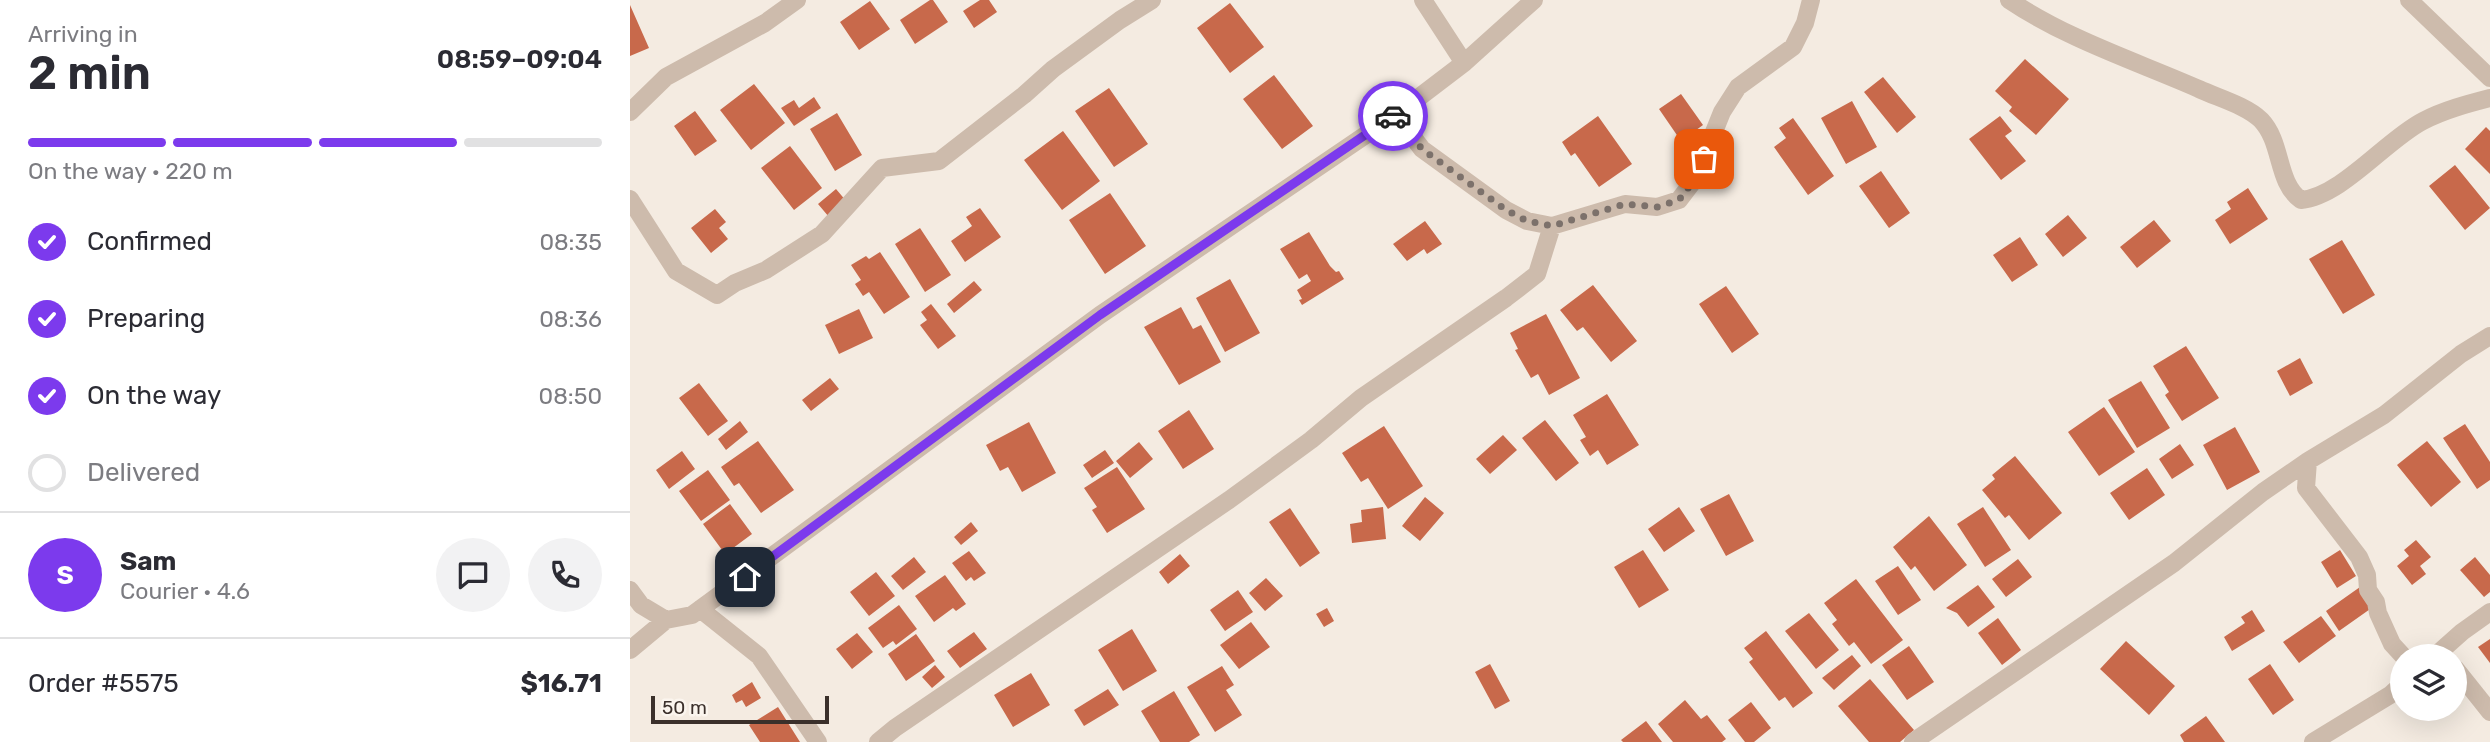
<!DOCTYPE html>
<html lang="en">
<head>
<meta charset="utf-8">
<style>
	:root { --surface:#fff; --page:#f2f2f3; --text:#2b2b33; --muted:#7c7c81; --line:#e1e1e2; --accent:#7c3aed }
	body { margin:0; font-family:Rubik,sans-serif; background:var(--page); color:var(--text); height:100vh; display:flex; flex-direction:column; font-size:26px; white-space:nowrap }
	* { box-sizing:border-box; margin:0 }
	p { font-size:23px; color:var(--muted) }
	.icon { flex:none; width:38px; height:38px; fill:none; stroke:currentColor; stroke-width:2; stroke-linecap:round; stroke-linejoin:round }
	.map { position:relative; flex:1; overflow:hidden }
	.details { display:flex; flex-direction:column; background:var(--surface); width:630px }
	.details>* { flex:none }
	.tools { position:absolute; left:1760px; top:644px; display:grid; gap:14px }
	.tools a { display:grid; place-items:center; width:77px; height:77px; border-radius:50%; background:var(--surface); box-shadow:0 7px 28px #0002; font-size:35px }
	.scale { position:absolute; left:21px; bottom:18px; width:178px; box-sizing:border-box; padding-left:7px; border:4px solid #3b302b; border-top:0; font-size:19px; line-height:24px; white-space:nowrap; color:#3b302b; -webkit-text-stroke:5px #fbf5ee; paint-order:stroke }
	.pin { position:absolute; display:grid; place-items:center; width:60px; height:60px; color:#fff; margin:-30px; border-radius:14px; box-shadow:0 4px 10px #0006 }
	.courier { position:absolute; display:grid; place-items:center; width:70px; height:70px; margin:-35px; border:5px solid #7c3aed; border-radius:50%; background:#fff; color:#222; box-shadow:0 2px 9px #0007 }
	.summary em { font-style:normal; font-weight:600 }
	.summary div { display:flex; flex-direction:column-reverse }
	.summary { display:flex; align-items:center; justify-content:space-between; height:119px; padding:0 28px }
	h1 { font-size:46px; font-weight:600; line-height:52px }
	.bar { display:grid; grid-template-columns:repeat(4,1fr); gap:10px 7px; align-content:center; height:84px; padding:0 28px }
	.bar i { height:9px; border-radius:5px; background:var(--line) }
	.bar .current { background:var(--accent) }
	.bar p { grid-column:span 4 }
	.line { display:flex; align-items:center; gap:18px; padding:0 28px; border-top:2px solid var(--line) }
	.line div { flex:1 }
	.round { display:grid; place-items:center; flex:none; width:74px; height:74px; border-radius:37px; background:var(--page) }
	ol { padding:0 28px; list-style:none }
	li { display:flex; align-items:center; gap:21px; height:77px }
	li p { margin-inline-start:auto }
	li .icon { padding:7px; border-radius:50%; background:var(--accent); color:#fff; stroke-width:4 }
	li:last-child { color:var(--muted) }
	li i { width:38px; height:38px; border:4px solid var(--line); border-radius:50% }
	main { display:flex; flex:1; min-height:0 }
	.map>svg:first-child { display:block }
	.building { fill:#c8694b }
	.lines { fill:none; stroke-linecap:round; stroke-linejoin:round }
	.minor { stroke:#cdbbac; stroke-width:18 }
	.done { stroke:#7c716b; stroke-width:7; stroke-dasharray:0 12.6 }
	.route { stroke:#7c3aed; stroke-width:9 }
</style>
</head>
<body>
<main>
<section class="details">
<div class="summary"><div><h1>2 min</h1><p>Arriving in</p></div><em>08:59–09:04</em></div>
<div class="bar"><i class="current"></i><i class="current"></i><i class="current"></i><i></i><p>On the way · 220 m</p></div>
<ol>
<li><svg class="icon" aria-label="check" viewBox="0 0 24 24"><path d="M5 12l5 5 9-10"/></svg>Confirmed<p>08:35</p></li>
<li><svg class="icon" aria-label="check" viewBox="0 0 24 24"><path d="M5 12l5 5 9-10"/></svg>Preparing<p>08:36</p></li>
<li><svg class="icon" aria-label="check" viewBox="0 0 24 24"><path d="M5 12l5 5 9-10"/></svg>On the way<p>08:50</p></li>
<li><i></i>Delivered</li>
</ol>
<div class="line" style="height:126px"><b class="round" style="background:var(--accent);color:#fff">S</b><div><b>Sam</b><p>Courier · 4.6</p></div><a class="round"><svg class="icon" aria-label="chat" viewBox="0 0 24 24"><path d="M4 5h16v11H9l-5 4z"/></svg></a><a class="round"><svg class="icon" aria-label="phone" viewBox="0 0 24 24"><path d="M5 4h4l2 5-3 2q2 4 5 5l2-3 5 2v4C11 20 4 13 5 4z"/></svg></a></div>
<div class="line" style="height:91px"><div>Order #5575</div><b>$16.71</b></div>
</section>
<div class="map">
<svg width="1860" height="742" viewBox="0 0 1860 742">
	<rect width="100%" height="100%" fill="#f4ebe1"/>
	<!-- building -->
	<path class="building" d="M300,0H303L318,22L285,44L270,20Z
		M350,0H359L367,12L344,28L333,11Z
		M240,1L260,29L229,50L210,22Z
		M600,3L634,47L600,73L567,28Z
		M0,5L19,48L0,56Z
		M1395,59L1439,99L1406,135L1379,111L1382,107L1365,91Z
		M644,75L683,126L652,149L613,99Z
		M1253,77L1286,117L1267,133L1234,92Z
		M124,84L155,123L121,150L90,110Z
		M479,88L518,144L484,167L445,111Z
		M1051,94L1073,125L1051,141L1029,109Z
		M184,97L191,108L164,126L151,108L164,100L169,108Z
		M1222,101L1247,147L1216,164L1191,118Z
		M65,111L87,141L65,156L44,126Z
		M207,113L232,155L205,171L180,129Z
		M968,116L1002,164L969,187L945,153L941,156L932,142Z
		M1370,116L1382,131L1375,136L1396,161L1371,180L1339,139Z
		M1163,118L1204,176L1178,195L1144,147L1156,138L1149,128Z
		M1856,127L1860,131V174L1835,149Z
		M433,131L470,181L432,210L394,160Z
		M160,146L192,188L164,210L131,168Z
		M1825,165L1860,208L1835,230L1799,186Z
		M1251,171L1280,213L1259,228L1229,186Z
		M1618,188L1638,219L1600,244L1585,220L1601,209L1597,202Z
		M206,189L217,202L199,217L188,204Z
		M480,193L516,246L475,274L439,220Z
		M350,208L371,237L335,262L321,241L342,226L336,217Z
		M85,209L96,222L89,228L98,239L81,253L61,228Z
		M1438,215L1457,238L1433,257L1415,234Z
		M1524,220L1541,241L1507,268L1490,247Z
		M795,221L812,244L797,254L794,249L777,261L763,244Z
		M290,228L321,275L295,292L265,244Z
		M679,232L700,266L706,272L709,271L714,279L672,305L669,300L672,299L667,290L681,281L677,274L669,279L650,249Z
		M1390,237L1408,265L1382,282L1363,255Z
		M1712,240L1745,295L1713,314L1679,259Z
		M250,252L280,297L254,314L239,292L233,296L225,284L231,280L221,265L236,256L239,259Z
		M600,279L630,333L595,352L566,298Z
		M344,281L352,290L324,313L317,304Z
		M963,285L1007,341L981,362L953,327L947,331L930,310Z
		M1096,286L1129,334L1102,353L1069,304Z
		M301,304L326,336L308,349L290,325L297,320L291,312Z
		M551,307L563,329L571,325L591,362L549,385L514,327Z
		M229,309L243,338L209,354L195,325Z
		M916,314L950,378L919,395L908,374L901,378L885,350L888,349L880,333Z
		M1556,346L1589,398L1552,421L1535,395L1539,392L1523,366Z
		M1670,358L1683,383L1660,396L1647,371Z
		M200,378L209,389L181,411L172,400Z
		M1511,381L1540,428L1507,448L1478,400Z
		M69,383L98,421L78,436L49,398Z
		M977,394L1009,445L977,465L968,450L960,456L950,440L956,437L943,415Z
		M1474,407L1505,452L1469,476L1438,432Z
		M559,410L584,449L553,469L528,431Z
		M915,420L949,463L926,481L892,438Z
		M110,421L118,432L96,450L88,439Z
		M399,422L426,473L392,492L378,467L370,471L356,445Z
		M1835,424L1860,462V480L1847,489L1813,438Z
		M754,426L793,486L758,509L738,478L731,482L712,453Z
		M1605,427L1630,472L1597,490L1573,445Z
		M873,435L887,450L860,474L846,459Z
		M128,441L164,490L131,513L109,483L104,486L91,467Z
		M1797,441L1831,482L1801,507L1767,465Z
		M509,442L523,459L500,478L486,461Z
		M1550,444L1564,465L1542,479L1529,459Z
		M475,450L484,463L462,478L453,465Z
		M52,451L65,469L39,489L26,470Z
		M1385,456L1432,513L1399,540L1379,515L1375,518L1352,490L1365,479L1362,475Z
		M487,467L515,509L477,533L462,510L467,507L454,488Z
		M1517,468L1535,495L1499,520L1480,493Z
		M78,470L100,500L71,521L49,491Z
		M1099,494L1124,541L1096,556L1070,509Z
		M795,497L814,513L790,541L772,526Z
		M100,504L122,534L95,554L73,524Z
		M753,507L756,539L722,543L720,524L732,522L731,510Z
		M1049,507L1065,531L1034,552L1018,529Z
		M1353,507L1381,550L1355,567L1327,524Z
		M660,508L690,553L670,567L639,522Z
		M1299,516L1337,565L1304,591L1285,566L1281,570L1263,547Z
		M341,522L348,531L331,545L324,537Z
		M1786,540L1801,557L1790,566L1796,574L1782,585L1767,566L1779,556L1774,550Z
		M1013,550L1039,590L1009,608L984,567Z
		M1710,550L1726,576L1707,588L1691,562Z
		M339,551L356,573L344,581L341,577L336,581L322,563Z
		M550,554L560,566L538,584L529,572Z
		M284,557L296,572L273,590L261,576Z
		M1845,557L1860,575V592L1854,597L1830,570Z
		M1388,559L1402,577L1376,597L1362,579Z
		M1268,566L1291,600L1268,615L1245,581Z
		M246,572L265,596L239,616L220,592Z
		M315,575L336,604L326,611L323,608L304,622L285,596Z
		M636,578L653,596L635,611L619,593Z
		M1226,579L1273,640L1241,664L1224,642L1219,646L1202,624L1207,620L1194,603Z
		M1348,585L1365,607L1338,627L1327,613L1316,608Z
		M1730,587L1743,607L1709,631L1696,611Z
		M608,590L623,612L595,631L580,610Z
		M269,605L287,629L266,645L263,641L253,648L238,628Z
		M697,608L704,621L694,627L686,614Z
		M1622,610L1635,631L1602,651L1594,637L1615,623L1611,617Z
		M1179,613L1209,650L1186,669L1155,631Z
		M1691,616L1706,636L1669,663L1653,642Z
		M1368,618L1391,650L1372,665L1348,633Z
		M621,622L640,647L609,669L590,645Z
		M502,629L527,671L493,691L468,650Z
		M1136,631L1183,693L1163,708L1155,697L1149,701L1119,662L1123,659L1114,648Z
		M344,632L357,649L330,668L317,651Z
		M227,633L243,652L222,669L206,649Z
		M286,634L305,661L276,681L258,654Z
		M1860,639V663L1848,647Z
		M1496,641L1545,686L1519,715L1470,669Z
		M1279,646L1304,682L1277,700L1252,665Z
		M1222,655L1231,666L1204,690L1192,678Z
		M860,664L880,701L865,709L845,672Z
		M1640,664L1664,700L1643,715L1618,679Z
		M305,665L315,677L302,688L292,677Z
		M592,666L604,685L596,690L612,715L585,732L557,687Z
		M401,673L420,705L383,727L364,695Z
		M1240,679L1284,730L1270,742H1239L1208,706Z
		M122,682L131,698L116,707L112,700L106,703L102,695Z
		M478,689L489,705L454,726L444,710Z
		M544,691L570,735L559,742H530L511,711Z
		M1055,700L1071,719L1077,715L1096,739L1092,742H1043L1028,724Z
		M1121,702L1141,728L1124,742H1115L1098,720Z
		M148,707L170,742H130L119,725Z
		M1576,716L1595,742H1554L1550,735Z
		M1016,721L1032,742H993L991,740Z"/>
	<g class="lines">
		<!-- minor -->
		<path class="minor" d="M793,0L834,63
			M1379,0C1437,39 1505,61 1569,89C1588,98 1615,105 1631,120C1653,143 1646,182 1671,200C1712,196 1756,140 1793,121C1814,110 1837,104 1860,98
			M1779,0L1860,78
			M771,111L779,132L792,149L876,210L897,221L922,226L995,204L1027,207L1049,200L1065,179L1092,112L1108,87L1163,47L1175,23L1181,0
			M0,112L36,77L135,23L167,0
			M0,199L46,271L87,295L105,283L136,270L192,234L252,168L309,161L394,95L423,69L490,20L522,0
			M1678,461L1676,488L1729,557L1737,575L1738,590L1746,602L1748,613L1762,644L1773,656
			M0,590L11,605L36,620
			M70,609L129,656L188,742
			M0,650L36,620L62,615L470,315L771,111L834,63L904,0
			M1805,656L1832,632L1860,612
			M1825,668L1860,712
			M248,742L265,728L599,500L681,440L731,398L876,298L907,274L922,226
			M1283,742L1544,563L1633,492L1678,461L1754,415L1831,354L1860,336
			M1683,742L1760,695L1773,683"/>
	</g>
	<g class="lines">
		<!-- done -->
		<path class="done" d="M763,116L771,111L779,132L792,149L876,210L897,221L922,226L995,204L1027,207L1049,200L1065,179L1074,159"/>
		<!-- route -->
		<path class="route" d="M115,577L470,315L763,116"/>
	</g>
</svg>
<div class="tools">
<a><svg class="icon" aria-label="layers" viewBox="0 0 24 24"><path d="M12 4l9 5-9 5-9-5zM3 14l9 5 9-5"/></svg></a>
</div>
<div class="scale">50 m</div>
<div class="pin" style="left:1074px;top:159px;background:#ea580c"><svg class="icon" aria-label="bag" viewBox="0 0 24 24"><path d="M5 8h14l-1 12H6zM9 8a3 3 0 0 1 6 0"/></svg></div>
<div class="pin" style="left:115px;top:577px;background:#1f2937"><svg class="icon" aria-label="home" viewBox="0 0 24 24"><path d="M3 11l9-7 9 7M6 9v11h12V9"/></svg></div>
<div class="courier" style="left:763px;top:116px"><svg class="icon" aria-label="car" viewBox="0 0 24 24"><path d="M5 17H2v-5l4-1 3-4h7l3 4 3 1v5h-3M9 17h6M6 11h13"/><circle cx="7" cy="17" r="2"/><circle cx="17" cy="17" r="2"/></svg></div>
</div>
</main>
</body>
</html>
